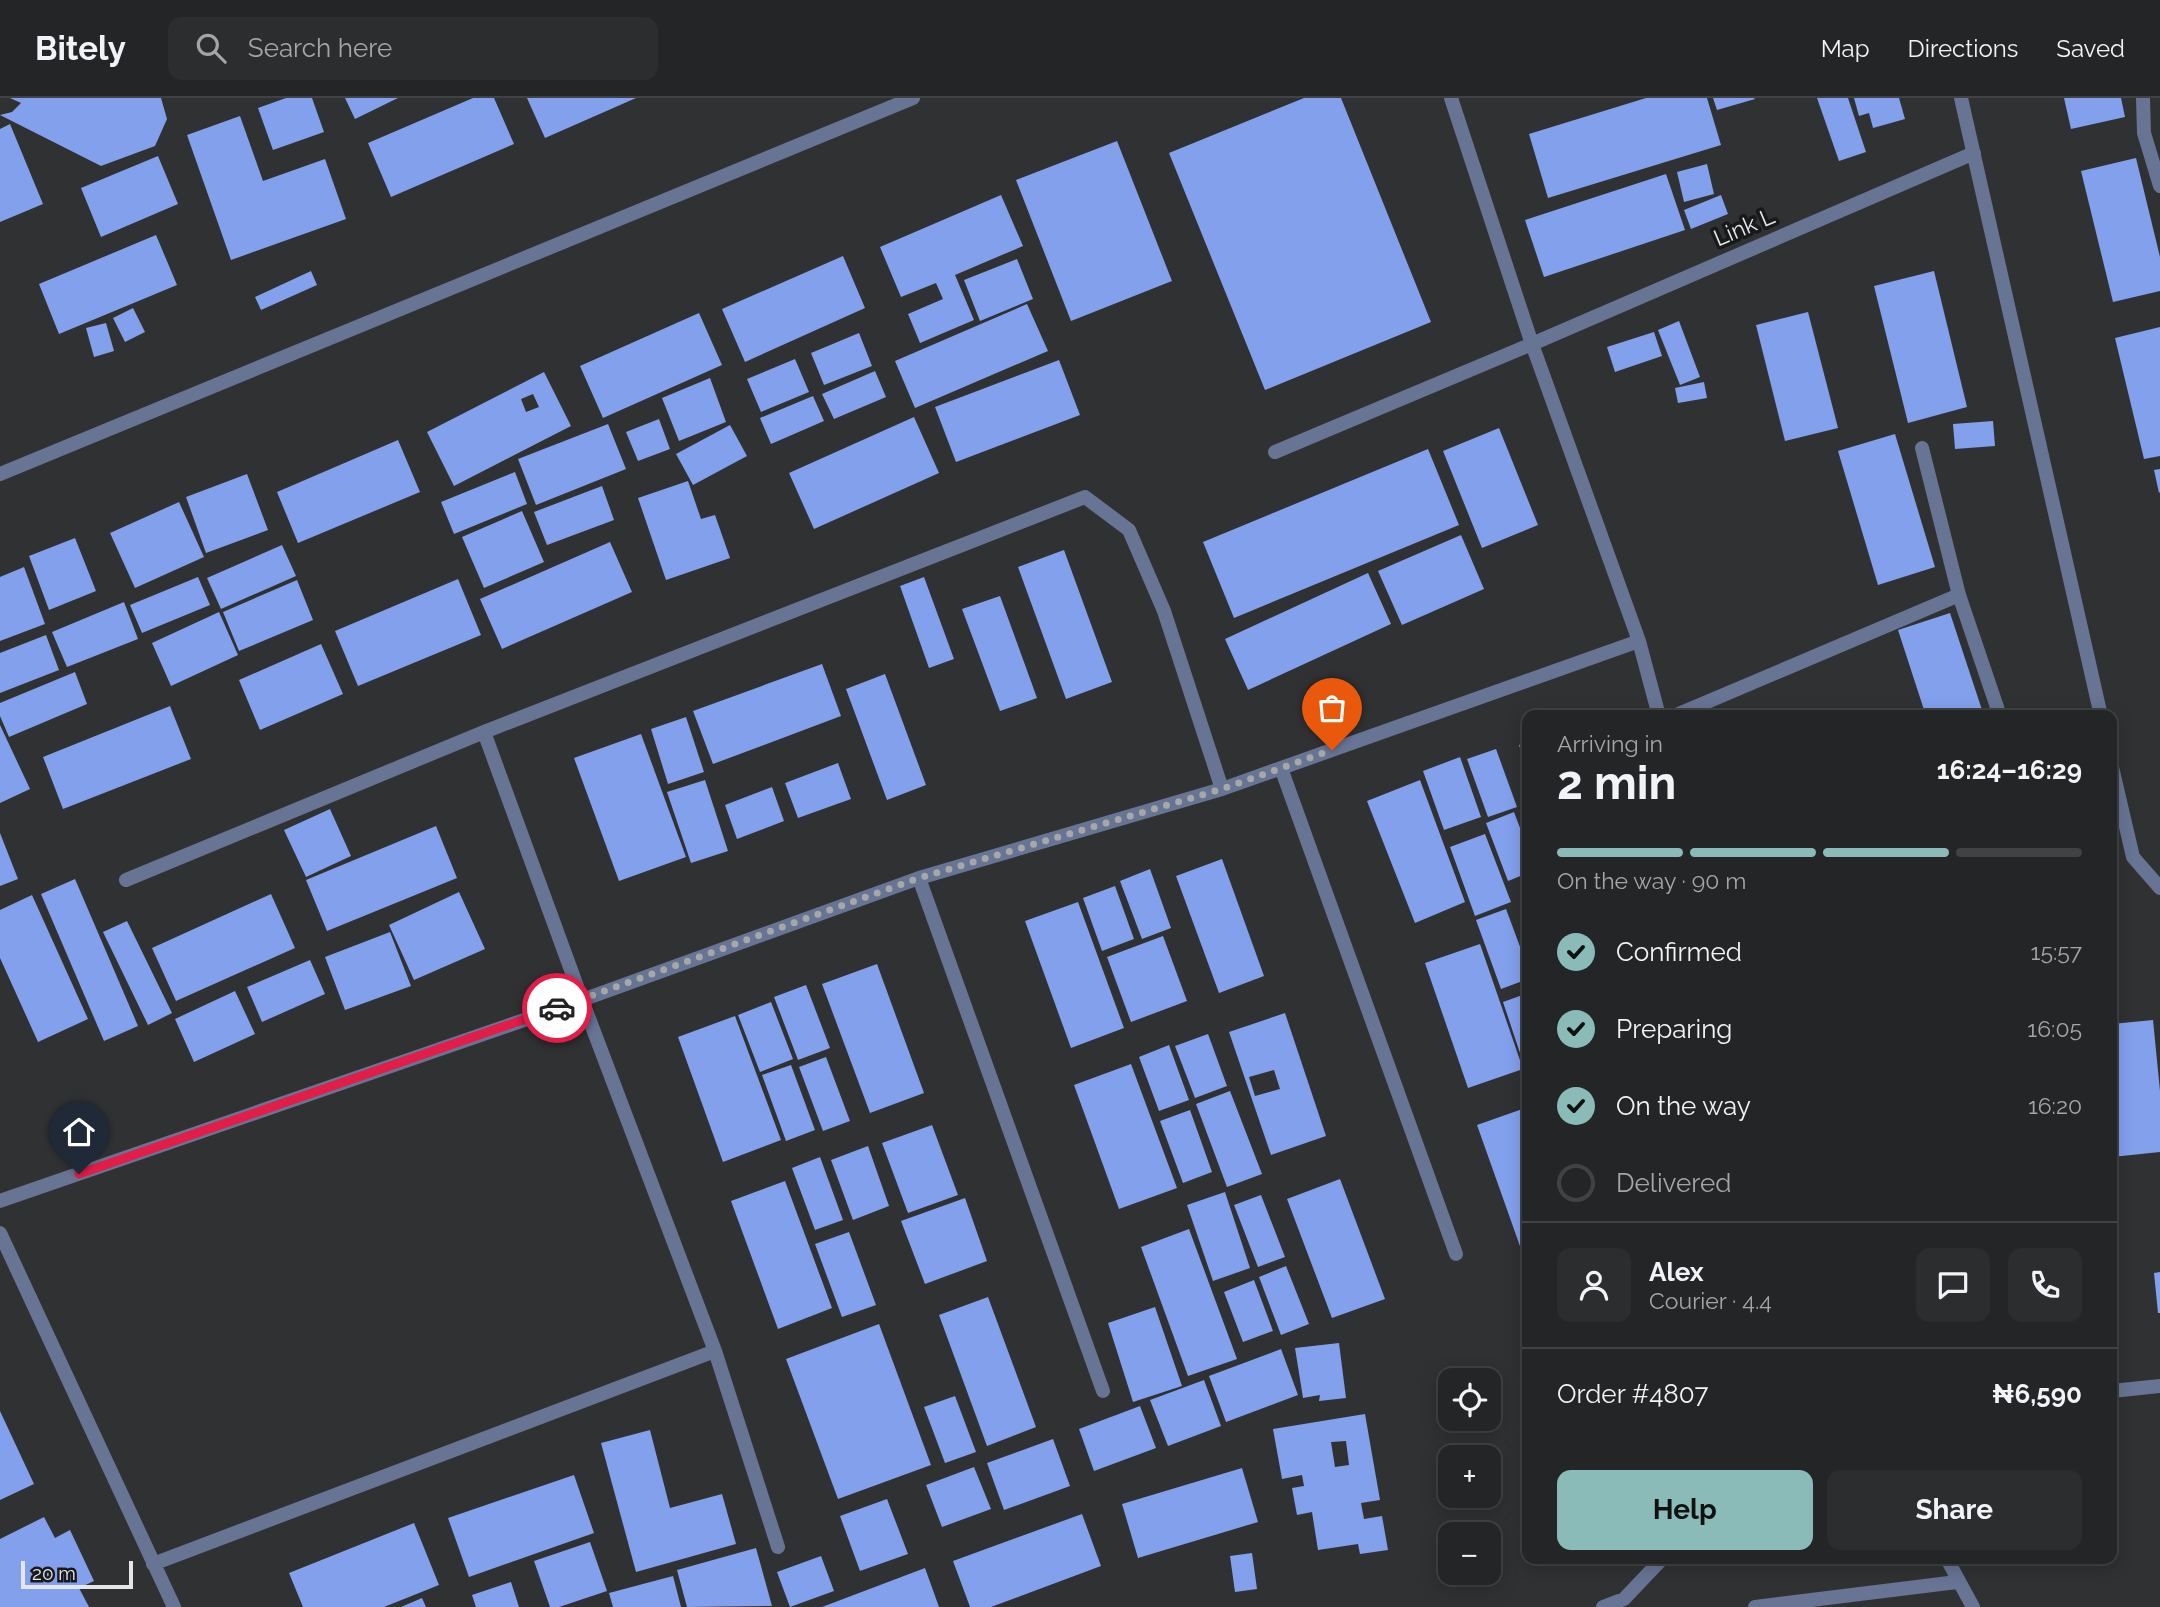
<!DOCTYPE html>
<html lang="en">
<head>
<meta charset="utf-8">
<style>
	:root { --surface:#242526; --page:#2c2d2e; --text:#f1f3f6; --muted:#a3a5a7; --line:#414243; --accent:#8bbbb9 }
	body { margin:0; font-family:Raleway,sans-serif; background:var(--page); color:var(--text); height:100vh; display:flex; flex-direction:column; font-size:26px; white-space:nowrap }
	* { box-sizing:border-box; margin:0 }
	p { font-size:23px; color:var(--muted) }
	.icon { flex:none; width:38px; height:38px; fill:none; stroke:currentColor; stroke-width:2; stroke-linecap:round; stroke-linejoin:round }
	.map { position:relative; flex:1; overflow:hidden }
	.drawer { position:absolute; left:1522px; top:612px; width:595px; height:854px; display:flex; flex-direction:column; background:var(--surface); border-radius:14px; box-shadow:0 4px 18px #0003,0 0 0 2px var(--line) }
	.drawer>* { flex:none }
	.fabs { position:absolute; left:1438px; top:1270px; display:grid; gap:14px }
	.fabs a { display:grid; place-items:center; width:63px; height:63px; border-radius:14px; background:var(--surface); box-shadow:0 4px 18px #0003,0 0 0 2px var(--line); font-size:35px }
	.scale { position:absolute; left:21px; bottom:18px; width:112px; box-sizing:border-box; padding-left:7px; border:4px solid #e6e6e8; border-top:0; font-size:19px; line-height:24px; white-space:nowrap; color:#e6e6e8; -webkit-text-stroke:5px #18191a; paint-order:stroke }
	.pin { position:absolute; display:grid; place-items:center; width:60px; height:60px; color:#fff; margin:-72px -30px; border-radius:50% 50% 50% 0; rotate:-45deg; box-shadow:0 0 7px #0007 }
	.pin .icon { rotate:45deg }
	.courier { position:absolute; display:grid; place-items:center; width:70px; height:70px; margin:-35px; border:5px solid #e11d48; border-radius:50%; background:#fff; color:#222; box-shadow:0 2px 9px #0007 }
	.headline em { font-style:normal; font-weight:700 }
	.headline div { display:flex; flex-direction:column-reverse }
	.headline { display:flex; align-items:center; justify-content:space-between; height:119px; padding:0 35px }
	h1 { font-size:46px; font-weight:700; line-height:52px }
	.bar { display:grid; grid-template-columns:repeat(4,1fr); gap:10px 7px; align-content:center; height:84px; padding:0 35px }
	.bar i { height:9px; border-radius:5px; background:var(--line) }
	.bar .on { background:var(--accent) }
	.bar p { grid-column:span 4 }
	.line { display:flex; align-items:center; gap:18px; padding:0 35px; border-top:2px solid var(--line) }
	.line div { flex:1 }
	.round { display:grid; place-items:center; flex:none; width:74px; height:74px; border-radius:14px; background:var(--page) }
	ol { padding:0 35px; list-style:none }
	li { display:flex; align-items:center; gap:21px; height:77px }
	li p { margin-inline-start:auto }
	li .icon { padding:7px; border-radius:50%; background:var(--accent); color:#111; stroke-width:4 }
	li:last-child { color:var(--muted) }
	li i { width:38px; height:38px; border:4px solid var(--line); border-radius:50% }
	.action { display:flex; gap:14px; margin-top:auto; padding:14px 35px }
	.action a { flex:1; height:80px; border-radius:14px; background:var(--accent); color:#111; font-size:28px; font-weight:700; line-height:80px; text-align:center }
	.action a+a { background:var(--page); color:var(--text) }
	header { display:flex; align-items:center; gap:42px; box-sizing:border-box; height:98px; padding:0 35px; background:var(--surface); border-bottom:2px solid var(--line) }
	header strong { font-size:33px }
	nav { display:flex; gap:38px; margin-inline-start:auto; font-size:24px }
	.search { width:490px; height:63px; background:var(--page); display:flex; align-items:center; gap:18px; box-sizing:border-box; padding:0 24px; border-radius:14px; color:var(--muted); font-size:26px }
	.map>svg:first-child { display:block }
	.building { fill:#83a0ed; fill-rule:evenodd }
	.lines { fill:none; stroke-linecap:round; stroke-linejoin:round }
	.lane { stroke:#677494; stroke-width:14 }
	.street { stroke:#677494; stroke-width:14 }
	.done { stroke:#a6a7a9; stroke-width:7; stroke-dasharray:0 12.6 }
	.route { stroke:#e11d48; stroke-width:9 }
	.labels { text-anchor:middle; stroke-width:7; stroke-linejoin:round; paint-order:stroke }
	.street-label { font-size:23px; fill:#e6e6e8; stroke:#18191a }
</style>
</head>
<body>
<header>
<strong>Bitely</strong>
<div class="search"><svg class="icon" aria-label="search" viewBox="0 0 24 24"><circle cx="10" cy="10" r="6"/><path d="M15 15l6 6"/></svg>Search here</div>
<nav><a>Map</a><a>Directions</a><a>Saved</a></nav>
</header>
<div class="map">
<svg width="2160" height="1509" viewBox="0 0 2160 1509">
	<rect width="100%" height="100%" fill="#303133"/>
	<!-- building -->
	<path class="building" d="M10,0H161L167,21L155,48L101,68L0,17L12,14L21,5Z
		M286,0H312L324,34L273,52L258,10Z
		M345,0H398L355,21Z
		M473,0H494L514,46L391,99L368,45Z
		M527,0H636L545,40Z
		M1304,0H1341L1431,224L1265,292L1169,55Z
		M1646,0H1707L1721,47L1548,100L1529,36Z
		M1713,0H1754L1755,1L1717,12Z
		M1817,0H1848L1866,54L1839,63Z
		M1854,0H1899L1905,21L1873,30L1869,15L1859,18Z
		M2064,0H2121L2125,19L2071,31Z
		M240,18L263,83L325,61L346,121L231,162L187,37Z
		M10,26L43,106L0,124V31Z
		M1117,43L1172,183L1071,223L1016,82Z
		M158,58L178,106L101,139L81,90Z
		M2136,60L2160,159V193L2113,204L2081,73Z
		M1707,66L1714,96L1684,104L1677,74Z
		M1666,76L1685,132L1544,179L1525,122Z
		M1001,97L1023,148L955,177L974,222L920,245L908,216L943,201L936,185L901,199L880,149Z
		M1721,97L1728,116L1691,131L1684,112Z
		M156,137L177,187L59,236L39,186Z
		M843,158L865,210L745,264L722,211Z
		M1017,161L1033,201L980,223L964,182Z
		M311,173L317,187L261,212L255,199Z
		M1934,173L1967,309L1908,325L1874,188Z
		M1027,206L1048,253L915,310L895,263Z
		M133,210L145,234L125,244L113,220Z
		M1808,214L1838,330L1785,343L1756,227Z
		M699,215L722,267L603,320L580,268Z
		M1679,223L1700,279L1680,287L1658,232Z
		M106,225L114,253L94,259L86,230Z
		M2160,229V358L2144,361L2115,240Z
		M1654,234L1662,258L1615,274L1607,249Z
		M859,235L872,268L824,287L811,255Z
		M795,261L809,294L761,314L747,281Z
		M1059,262L1080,317L956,364L935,309Z
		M875,273L886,299L834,321L822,296Z
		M544,274L571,328L454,388L427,334ZM533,296L539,309L526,314L521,301Z
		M710,280L726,324L679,343L662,300Z
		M1704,284L1707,300L1678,305L1675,290Z
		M813,298L824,323L771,346L760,320Z
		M914,319L939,375L814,431L789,375Z
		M659,321L670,351L638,363L626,334Z
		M1993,323L1995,348L1955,351L1953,326Z
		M608,326L626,371L536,407L518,361Z
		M730,327L747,358L693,387L676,356Z
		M1499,330L1538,427L1482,450L1443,353Z
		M1895,336L1935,469L1878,487L1838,353Z
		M398,342L420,394L298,445L277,394Z
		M1428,351L1459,427L1234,520L1203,444Z
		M2160,371V394L2159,395L2154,372Z
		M515,374L527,406L454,436L441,404Z
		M247,376L268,432L206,455L186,399Z
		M688,383L701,421L715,417L730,460L666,482L638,400Z
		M602,388L614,422L547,447L534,414Z
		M179,404L204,459L135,490L110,435Z
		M522,413L544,464L484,490L462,439Z
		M1461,437L1484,491L1402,527L1378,473Z
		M75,440L96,493L49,512L29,458Z
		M610,444L632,494L502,551L480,501Z
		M282,447L296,478L221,511L207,480Z
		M1064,452L1112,584L1066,601L1018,469Z
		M24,469L45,526L0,543V479Z
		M1368,475L1391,526L1248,592L1225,541Z
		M198,479L210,507L142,535L130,507Z
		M924,479L954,561L929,570L900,488Z
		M458,481L481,537L358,588L335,533Z
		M297,482L313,522L239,553L223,514Z
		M1000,498L1037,600L1000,613L962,511Z
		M124,504L138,541L67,569L52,534Z
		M219,514L238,557L171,588L152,545Z
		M1950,515L1984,618H1926L1898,532Z
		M46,537L59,572L0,595V555Z
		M321,546L343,596L260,632L239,582Z
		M822,566L841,618L713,666L693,613Z
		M75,574L87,606L9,639L0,618V605Z
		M885,576L926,687L887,702L846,591Z
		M170,608L191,661L63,711L43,659Z
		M686,619L704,674L668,686L651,631Z
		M0,627L30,691L0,705Z
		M641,636L686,759L619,783L574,660Z
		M1528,643V671H1527L1519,647Z
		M1496,651L1517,709L1488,719L1467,661Z
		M1460,659L1481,719L1444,732L1423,673Z
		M838,665L851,701L798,720L785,685Z
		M705,682L728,753L691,765L667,694Z
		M1420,682L1465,804L1415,825L1367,703Z
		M772,689L784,723L737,741L725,707Z
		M330,711L351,758L306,779L284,732Z
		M1514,714L1528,751V775L1508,783L1486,725Z
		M436,728L457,780L327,833L306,782Z
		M0,735L18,781L0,788Z
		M1485,736L1511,804L1475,818L1450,749Z
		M1222,761L1264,878L1219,895L1176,778Z
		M1150,771L1171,830L1142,841L1120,783Z
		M75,781L138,928L104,943L41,796Z
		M1115,788L1134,841L1102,853L1083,800Z
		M459,794L485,851L414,882L389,827Z
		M271,796L295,850L176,903L152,850Z
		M32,797L88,921L38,944L0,860V812Z
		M1078,804L1124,930L1071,950L1025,823Z
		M1506,811L1528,870V881L1501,891L1476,822Z
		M127,823L172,915L148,927L103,834Z
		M390,834L411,888L345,912L325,859Z
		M1163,838L1187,903L1131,924L1107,859Z
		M1480,846L1523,971L1468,990L1425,865Z
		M310,862L325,896L262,924L247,889Z
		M877,866L924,995L870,1015L822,886Z
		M806,887L830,950L798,962L774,899Z
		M235,893L255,936L194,964L175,921Z
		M1528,895V975L1527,976L1503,904Z
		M771,904L793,961L760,974L738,917Z
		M1285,915L1326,1038L1271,1057L1229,934ZM1274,972L1280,991L1255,998L1249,979Z
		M735,918L781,1042L723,1064L678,939Z
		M2153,922L2160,993V1054L2112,1059V926Z
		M1208,936L1227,988L1195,1000L1175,948Z
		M1169,947L1189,1002L1159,1013L1139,959Z
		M826,959L850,1023L823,1033L799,969Z
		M1131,966L1177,1090L1119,1111L1074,987Z
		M791,967L815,1032L786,1043L762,977Z
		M1230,993L1262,1076L1227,1089L1196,1006Z
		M1528,1009V1148L1521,1151L1477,1027Z
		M1190,1012L1212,1074L1183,1085L1160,1023Z
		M932,1027L958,1097L908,1115L882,1045Z
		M868,1048L889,1108L853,1122L831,1062Z
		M820,1059L843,1122L815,1132L792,1070Z
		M1340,1081L1385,1201L1332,1220L1287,1101Z
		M785,1083L832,1210L778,1231L731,1103Z
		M1225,1094L1250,1170L1213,1183L1187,1107Z
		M1261,1097L1285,1159L1258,1169L1234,1107Z
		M965,1100L987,1163L925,1186L901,1123Z
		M1189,1131L1237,1261L1188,1278L1141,1149Z
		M849,1134L876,1207L842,1219L815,1146Z
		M1286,1168L1309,1226L1281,1237L1259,1179Z
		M2160,1174V1215H2158L2154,1175Z
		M1254,1182L1273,1233L1243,1244L1224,1194Z
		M988,1199L1036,1329L987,1348L939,1217Z
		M1155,1209L1182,1288L1133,1304L1108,1225Z
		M879,1226L931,1367L838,1401L786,1261Z
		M1339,1245L1346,1300L1319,1303L1320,1297L1303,1300L1295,1250Z
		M1281,1251L1298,1297L1226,1324L1209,1278Z
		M1204,1282L1221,1328L1168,1348L1150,1302Z
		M955,1298L976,1354L945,1365L924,1309Z
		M1140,1308L1156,1350L1094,1373L1079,1331Z
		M0,1313L34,1386L0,1402Z
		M1365,1316L1380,1402L1361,1405L1364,1421L1382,1418L1388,1452L1360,1456L1358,1446L1318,1452L1312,1414L1297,1417L1292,1390L1304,1388L1302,1377L1282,1381L1273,1331ZM1346,1343L1349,1367L1335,1369L1331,1344Z
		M650,1332L670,1410L722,1396L736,1446L636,1474L601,1345Z
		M1053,1341L1070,1388L1004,1412L987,1365Z
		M974,1369L991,1411L942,1429L926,1387Z
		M1242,1370L1258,1424L1138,1460L1122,1406Z
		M574,1377L594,1435L469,1479L448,1420Z
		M887,1401L908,1456L860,1473L840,1418Z
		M1082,1416L1101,1468L991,1509H970L953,1463Z
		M44,1419L55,1440L70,1432L94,1483L79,1490L89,1509H0V1441Z
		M414,1425L439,1487L384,1509H303L289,1475Z
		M590,1444L607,1493L559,1509H550L534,1463Z
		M756,1450L772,1508L687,1509L677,1472Z
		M1252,1455L1257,1491L1235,1494L1230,1458Z
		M821,1458L834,1493L790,1509L777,1474Z
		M925,1470L939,1509H822Z
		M673,1478L681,1509H613L609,1495Z
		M511,1484L519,1509H476L472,1497Z
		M422,1500L426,1509H401Z"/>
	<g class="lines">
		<!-- lane -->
		<path class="lane" d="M1275,354L1532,246"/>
		<!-- street -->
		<path class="street" d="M1451,0L1532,246L1639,543L1659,618
			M1961,0L2101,618
			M2143,0L2144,35L2160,88
			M1532,246L1974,55
			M1922,350L1959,497L2000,618
			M0,376L913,0
			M1674,618L1959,497
			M484,634L582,902L715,1253L778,1449
			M2112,669L2133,759L2160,790
			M1281,670L1456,1156
			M919,780L1103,1293
			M126,782L484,634L1085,399L1129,432L1164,513L1222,691
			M0,1103L582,902L919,780L1222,691L1639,543
			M0,1135L174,1509
			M2112,1293L2160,1288
			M1947,1461L1973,1509
			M153,1466L715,1253
			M1603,1509L1624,1501L1662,1461
			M1755,1509L1957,1484"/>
	</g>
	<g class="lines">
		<!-- done -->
		<path class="done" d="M557,910L919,780L1222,691L1332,652"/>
		<!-- route -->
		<path class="route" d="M79,1076L557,910"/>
	</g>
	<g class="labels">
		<!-- street labels -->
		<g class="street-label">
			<text transform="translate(1744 129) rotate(-23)" y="8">Link L</text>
		</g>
	</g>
</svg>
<div class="fabs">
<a><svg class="icon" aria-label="locate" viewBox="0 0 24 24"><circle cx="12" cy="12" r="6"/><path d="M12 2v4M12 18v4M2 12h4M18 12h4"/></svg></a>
<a>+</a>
<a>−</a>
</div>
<div class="scale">20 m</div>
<div class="pin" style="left:1332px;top:652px;background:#ea580c"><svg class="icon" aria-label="bag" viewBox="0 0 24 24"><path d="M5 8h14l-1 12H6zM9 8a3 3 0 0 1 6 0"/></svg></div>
<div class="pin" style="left:79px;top:1076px;background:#1f2937"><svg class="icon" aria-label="home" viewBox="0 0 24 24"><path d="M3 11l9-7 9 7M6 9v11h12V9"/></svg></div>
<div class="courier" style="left:557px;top:910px"><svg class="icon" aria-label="car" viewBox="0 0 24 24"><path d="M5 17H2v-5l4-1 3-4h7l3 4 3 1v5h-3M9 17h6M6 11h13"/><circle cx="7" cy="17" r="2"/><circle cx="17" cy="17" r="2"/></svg></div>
<section class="drawer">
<div class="headline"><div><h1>2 min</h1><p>Arriving in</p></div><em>16:24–16:29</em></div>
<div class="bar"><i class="on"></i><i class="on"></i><i class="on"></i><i></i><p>On the way · 90 m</p></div>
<ol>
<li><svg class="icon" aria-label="check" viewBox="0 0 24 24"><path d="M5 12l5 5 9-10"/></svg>Confirmed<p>15:57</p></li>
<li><svg class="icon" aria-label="check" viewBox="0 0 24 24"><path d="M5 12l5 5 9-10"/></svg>Preparing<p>16:05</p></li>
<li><svg class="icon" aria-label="check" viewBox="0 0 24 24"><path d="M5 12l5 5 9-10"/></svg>On the way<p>16:20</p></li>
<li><i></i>Delivered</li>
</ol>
<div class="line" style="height:126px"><a class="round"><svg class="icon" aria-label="person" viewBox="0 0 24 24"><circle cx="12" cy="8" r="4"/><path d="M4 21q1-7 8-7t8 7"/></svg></a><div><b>Alex</b><p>Courier · 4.4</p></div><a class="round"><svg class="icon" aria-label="chat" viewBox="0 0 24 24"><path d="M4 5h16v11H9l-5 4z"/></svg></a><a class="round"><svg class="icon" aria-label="phone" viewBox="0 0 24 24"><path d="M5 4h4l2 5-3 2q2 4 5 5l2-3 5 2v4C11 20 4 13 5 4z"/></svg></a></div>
<div class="line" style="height:91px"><div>Order #4807</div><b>₦6,590</b></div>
<div class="action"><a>Help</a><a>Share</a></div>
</section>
</div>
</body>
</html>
